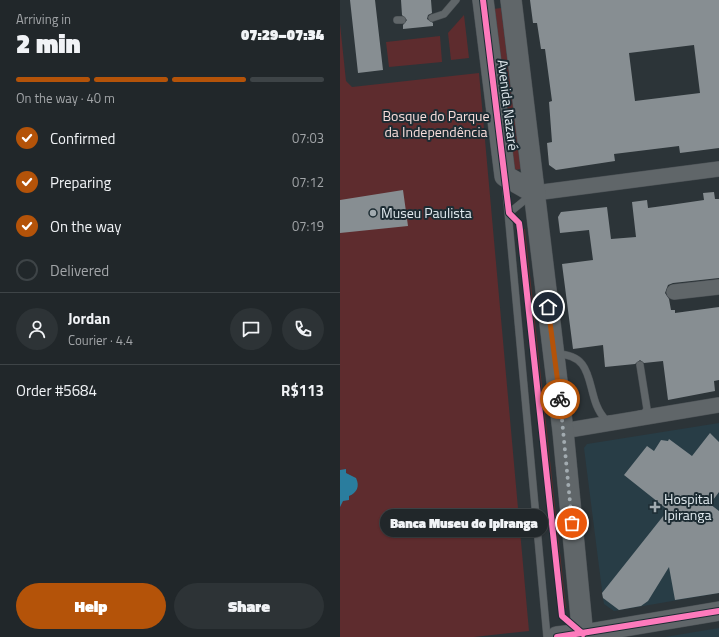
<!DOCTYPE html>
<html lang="en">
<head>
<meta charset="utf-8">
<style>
	:root { --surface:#21272a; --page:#2d3336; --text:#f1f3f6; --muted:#a2a5a8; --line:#3e4447; --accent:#b45309 }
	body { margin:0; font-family:"Titillium Web",sans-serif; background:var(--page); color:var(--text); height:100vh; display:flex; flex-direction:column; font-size:15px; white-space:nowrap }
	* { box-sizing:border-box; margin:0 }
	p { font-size:13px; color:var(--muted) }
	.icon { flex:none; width:22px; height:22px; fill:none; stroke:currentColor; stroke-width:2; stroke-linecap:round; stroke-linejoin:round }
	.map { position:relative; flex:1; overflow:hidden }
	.panel { display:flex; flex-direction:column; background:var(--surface); width:340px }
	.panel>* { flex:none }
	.pin { position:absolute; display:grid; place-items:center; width:34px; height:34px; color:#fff; margin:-17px; border:2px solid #fff; border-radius:50%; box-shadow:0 1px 4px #0007 }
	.courier { position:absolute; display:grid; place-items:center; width:40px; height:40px; margin:-20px; border:3px solid #b45309; border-radius:50%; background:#fff; color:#222; box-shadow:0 1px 5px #0007 }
	.bubble { position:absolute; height:28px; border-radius:14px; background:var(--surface); box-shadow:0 1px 3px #0004,0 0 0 1px var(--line); font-size:13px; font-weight:800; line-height:28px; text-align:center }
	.overview em { font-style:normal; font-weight:800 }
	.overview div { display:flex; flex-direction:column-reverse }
	.overview { display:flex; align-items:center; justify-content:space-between; height:68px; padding:0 16px }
	h1 { font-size:26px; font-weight:800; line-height:30px }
	.bar { display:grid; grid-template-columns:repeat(4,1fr); gap:6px 4px; align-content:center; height:48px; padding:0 16px }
	.bar i { height:5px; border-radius:3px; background:var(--line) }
	.bar .selected { background:var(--accent) }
	.bar p { grid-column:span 4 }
	.line { display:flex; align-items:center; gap:10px; padding:0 16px; border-top:1px solid var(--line) }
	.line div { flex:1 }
	.round { display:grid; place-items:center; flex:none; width:42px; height:42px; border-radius:21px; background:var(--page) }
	ol { padding:0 16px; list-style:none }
	li { display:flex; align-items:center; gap:12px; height:44px }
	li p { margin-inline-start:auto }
	li .icon { padding:4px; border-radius:50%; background:var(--accent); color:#fff; stroke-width:4 }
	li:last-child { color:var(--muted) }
	li i { width:22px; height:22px; border:2px solid var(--line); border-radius:50% }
	.primary-button { display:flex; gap:8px; margin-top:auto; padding:8px 16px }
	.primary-button a { flex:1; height:46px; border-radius:24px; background:var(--accent); color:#fff; font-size:16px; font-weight:800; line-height:46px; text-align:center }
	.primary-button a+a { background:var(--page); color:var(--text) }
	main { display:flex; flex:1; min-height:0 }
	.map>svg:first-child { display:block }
	.built { fill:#283d46 }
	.green { fill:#5e2c2e }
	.water { fill:#2a7d9e }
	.building { fill:#878e92; fill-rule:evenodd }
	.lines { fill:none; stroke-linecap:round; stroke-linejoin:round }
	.service-casing { stroke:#4b5155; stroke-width:8 }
	.minor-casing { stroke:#4b5155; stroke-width:16 }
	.tertiary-casing { stroke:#4b5155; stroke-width:20 }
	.secondary-casing { stroke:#4b5155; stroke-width:22 }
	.service { stroke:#606669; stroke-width:7 }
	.minor { stroke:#606669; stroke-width:15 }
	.tertiary { stroke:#606669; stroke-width:19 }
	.secondary { stroke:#606669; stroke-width:21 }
	.cycleway-casing { stroke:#1d2c33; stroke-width:8 }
	.cycleway { stroke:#fd7abc; stroke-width:6 }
	.done { stroke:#a2abb0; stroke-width:4; stroke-dasharray:0 7.2 }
	.route { stroke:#b45309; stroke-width:5 }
	.poi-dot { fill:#a2abb0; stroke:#1d2c33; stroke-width:1.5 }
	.labels { text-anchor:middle; stroke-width:4; stroke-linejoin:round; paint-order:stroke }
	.street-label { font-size:14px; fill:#e2ebf0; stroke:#1d2c33 }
	.park-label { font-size:14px; fill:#f8dddb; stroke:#1d2c33 }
	.poi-label { font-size:14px; fill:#e2ebf0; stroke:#1d2c33; text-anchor:start }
</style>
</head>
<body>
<main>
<section class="panel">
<div class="overview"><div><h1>2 min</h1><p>Arriving in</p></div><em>07:29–07:34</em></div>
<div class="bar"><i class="selected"></i><i class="selected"></i><i class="selected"></i><i></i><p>On the way · 40 m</p></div>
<ol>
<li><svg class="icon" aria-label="check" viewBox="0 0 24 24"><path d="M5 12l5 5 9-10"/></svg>Confirmed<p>07:03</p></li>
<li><svg class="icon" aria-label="check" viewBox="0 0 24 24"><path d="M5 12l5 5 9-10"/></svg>Preparing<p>07:12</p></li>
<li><svg class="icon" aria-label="check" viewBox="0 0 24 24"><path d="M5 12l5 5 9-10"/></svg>On the way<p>07:19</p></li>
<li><i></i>Delivered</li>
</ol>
<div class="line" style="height:72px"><a class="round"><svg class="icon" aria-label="person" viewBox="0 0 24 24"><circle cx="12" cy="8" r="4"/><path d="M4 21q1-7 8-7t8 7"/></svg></a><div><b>Jordan</b><p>Courier · 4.4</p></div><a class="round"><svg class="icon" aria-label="chat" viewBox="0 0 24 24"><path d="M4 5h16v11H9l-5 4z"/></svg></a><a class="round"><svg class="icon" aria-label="phone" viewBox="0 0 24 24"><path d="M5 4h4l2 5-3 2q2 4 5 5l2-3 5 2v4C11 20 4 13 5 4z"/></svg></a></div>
<div class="line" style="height:52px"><div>Order #5684</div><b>R$113</b></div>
<div class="primary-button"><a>Help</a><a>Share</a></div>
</section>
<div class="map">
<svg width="379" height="637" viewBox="0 0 379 637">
	<rect width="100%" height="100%" fill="#2c3438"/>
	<!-- built -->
	<path class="built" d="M379,423V593L274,611L264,604L263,598L244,448L247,444Z
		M379,628V637H325Z"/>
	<!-- green -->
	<path class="green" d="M161,8L181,169L174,170L154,9Z
		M124,15L129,58L111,60L108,33Z
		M0,24L6,81L12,87L139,73L189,631L134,637H0Z
		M100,36L102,62L49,67L46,42Z
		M185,229L226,608L219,609L178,230Z"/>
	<!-- water -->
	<path class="water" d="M6,469V473L16,478C20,486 17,493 9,496V500L3,501L0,507V470Z"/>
	<!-- building -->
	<path class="building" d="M10,0H35L43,70L18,73Z
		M61,0H91L92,13L88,15L87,19L93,23V26L63,29V25L67,20L62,15Z
		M190,0H379V148L340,153L339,146L274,154L275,161L216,170L209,165L207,143L212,142L209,102L212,101L205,49H201L197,23H193ZM354,45L360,93L295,101L289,53Z
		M63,190L68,226L0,233V200Z
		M374,192L375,199H379V278L333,283L328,285L325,293L329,299L331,310H335V313L379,307V380L374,381L375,391L328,400L323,361L304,363L300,360L295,364L265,367L263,345L233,349L222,264L253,260L249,230L220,233L218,217L221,212L267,207L271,239L296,237L292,202L307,200L308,208L330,205L364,200L363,193Z
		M370,433L379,442V492L370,504L379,511V593L335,600L329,567L308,601L301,606L279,610L263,598L262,593L328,510L284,475L307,446L314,451L321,440L328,441L329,439L352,456Z"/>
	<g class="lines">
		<!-- service casing -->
		<g class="service-casing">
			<path id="service" d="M92,18L104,14L116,0
				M57,20H62
				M165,179L207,637
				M169,213L191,195
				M216,354C260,354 243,397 266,420L270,419
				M300,365L307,409L304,414H300"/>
		</g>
		<!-- minor casing -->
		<g class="minor-casing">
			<path id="minor" d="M195,193L379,169
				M334,292L379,287
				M223,431L379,405"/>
		</g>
		<!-- tertiary casing -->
		<g class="tertiary-casing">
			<path id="tertiary" d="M243,634L379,611"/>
		</g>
		<!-- secondary casing -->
		<g class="secondary-casing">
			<path id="secondary" d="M143,0L165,176L195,193
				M171,0L223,431L243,637
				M217,637L243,634"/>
		</g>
		<!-- service -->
		<use href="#service" class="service"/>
		<!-- minor -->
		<use href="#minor" class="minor"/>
		<!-- tertiary -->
		<use href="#tertiary" class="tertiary"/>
		<!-- secondary -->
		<use href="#secondary" class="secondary"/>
		<!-- cycleway casing -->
		<g class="cycleway-casing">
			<path id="cycleway" d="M143,0L169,213L179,223L180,230L222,616L243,634
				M217,637L379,611"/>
		</g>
		<!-- cycleway -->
		<use href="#cycleway" class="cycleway"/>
	</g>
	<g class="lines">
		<!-- done -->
		<path class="done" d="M220,399L232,523"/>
		<!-- route -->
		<path class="route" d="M208,307L220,399"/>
	</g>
	<!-- markers -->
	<g class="poi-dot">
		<circle cx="33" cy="213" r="4"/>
		<path d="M313 501h4v4h4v4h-4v4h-4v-4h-4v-4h4z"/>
	</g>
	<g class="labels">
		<!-- street labels -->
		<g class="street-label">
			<text transform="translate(168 105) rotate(83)" y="5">Avenida Nazaré</text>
		</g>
		<!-- park labels -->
		<g class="park-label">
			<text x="96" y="121">Bosque do Parque<tspan x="96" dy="16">da Independência</tspan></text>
		</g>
		<!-- poi labels -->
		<g class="poi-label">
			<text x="41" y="218">Museu Paulista</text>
			<text x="324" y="504">Hospital<tspan x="324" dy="16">Ipiranga</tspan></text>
		</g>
	</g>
</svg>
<div class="pin" style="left:232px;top:523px;background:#ea580c"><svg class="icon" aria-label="bag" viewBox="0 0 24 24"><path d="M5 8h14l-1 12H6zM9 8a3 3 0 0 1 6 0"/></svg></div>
<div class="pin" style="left:208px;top:307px;background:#1f2937"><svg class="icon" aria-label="home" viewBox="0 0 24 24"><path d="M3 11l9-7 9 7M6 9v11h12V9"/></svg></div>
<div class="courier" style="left:220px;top:399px"><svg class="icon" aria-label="bike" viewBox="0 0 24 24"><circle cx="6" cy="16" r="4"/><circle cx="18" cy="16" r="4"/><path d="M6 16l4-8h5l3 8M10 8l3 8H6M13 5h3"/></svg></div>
<div class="bubble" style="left:40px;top:509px;width:168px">Banca Museu do Ipiranga</div>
</div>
</main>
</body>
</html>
